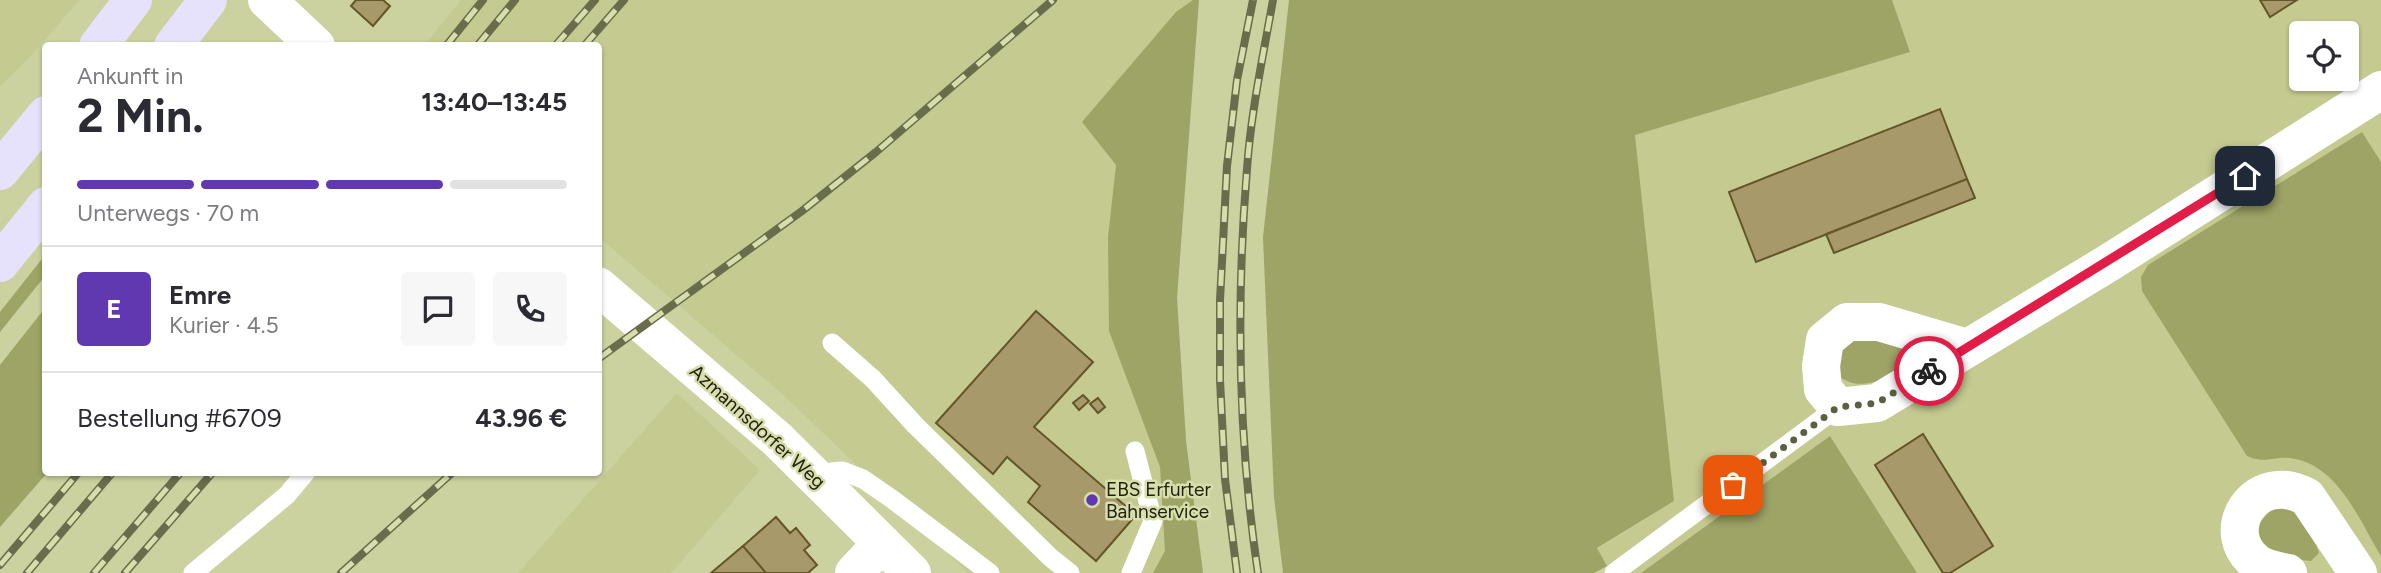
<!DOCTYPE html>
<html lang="de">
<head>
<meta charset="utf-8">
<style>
	:root { --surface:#fff; --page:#f7f7f7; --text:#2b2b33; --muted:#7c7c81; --line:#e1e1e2; --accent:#6038b0 }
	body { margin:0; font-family:Figtree,sans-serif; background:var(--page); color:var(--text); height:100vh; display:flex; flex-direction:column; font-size:26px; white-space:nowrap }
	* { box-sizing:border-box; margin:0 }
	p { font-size:23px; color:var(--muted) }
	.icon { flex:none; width:38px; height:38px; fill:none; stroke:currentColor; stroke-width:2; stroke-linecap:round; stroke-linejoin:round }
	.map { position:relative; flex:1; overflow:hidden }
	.side { position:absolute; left:42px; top:42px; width:560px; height:434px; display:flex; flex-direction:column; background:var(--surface); border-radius:7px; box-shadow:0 2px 5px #0004 }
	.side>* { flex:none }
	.fabs { position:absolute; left:2289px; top:21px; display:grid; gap:14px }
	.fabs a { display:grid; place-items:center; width:70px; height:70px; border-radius:7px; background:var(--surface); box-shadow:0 2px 5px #0004; font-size:35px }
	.pin { position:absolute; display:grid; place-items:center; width:60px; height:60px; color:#fff; margin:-30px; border-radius:14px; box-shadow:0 4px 10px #0006 }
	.courier { position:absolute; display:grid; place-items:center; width:70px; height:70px; margin:-35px; border:5px solid #e11d48; border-radius:50%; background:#fff; color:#222; box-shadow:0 2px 9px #0007 }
	.overview em { font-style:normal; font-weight:700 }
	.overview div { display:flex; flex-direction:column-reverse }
	.overview { display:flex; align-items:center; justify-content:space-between; height:119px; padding:0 35px }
	h1 { font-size:46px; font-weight:700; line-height:52px }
	.bar { display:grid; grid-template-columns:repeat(4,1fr); gap:10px 7px; align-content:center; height:84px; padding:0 35px }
	.bar i { height:9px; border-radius:5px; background:var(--line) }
	.bar .active { background:var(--accent) }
	.bar p { grid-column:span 4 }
	.line { display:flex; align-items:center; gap:18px; padding:0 35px; border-top:2px solid var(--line) }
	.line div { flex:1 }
	.round { display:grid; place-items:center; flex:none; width:74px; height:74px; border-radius:7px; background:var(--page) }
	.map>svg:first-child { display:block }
	.built { fill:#c4ca90; fill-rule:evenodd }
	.green { fill:#9ea466 }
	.building { fill:#a79969; stroke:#645628; stroke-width:2 }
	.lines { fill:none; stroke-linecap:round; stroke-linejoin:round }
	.lane { stroke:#fff; stroke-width:19 }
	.street { stroke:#fff; stroke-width:38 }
	.secondary { stroke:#e7e2fb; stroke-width:38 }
	.rail-casing { stroke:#696d4c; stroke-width:8 }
	.rail { stroke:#d8deab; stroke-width:5; stroke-dasharray:16; stroke-linecap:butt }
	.done { stroke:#5c6041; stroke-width:7; stroke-dasharray:0 12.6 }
	.route { stroke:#e11d48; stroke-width:9 }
	.poi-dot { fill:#6038b0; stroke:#d8deab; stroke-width:2.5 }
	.labels { text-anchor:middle; stroke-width:5; stroke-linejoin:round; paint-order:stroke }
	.street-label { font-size:19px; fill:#21230f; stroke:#d8deab }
	.poi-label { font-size:19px; fill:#21230f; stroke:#d8deab; text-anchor:start }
</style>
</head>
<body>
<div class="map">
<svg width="2381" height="573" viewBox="0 0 2381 573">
	<rect width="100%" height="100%" fill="#cbd19f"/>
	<!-- built -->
	<path class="built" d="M0,0H79L31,56L0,86Z
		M461,0H1199L1177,298L1186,441L1203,573H968L787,398L599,237L598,46H424Z
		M1892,0H2381V573H1917L1830,436L1641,573H1611L1597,549L1674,501L1635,135L1910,52ZM2301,33H2347V79H2301Z
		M677,393L760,470L671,573H518Z"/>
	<!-- green -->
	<path class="green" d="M1193,0H1199L1177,298L1186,441L1203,573H1153L1165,551L1160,467L1109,331L1108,237L1116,165L1082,122L1176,12Z
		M1289,0H1892L1910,52L1635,135L1674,501L1597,548L1607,566L1594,573H1283L1274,497L1263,237Z
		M2362,132L2381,162V556C2359,520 2338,464 2290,458C2273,456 2264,464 2247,456L2142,291L2141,277L2148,265Z
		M45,255V276L0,332V312Z
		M45,308L47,473L0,527V365Z
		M1861,336L1926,354C1901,368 1868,397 1840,377C1835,350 1836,348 1861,336Z
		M1830,436L1917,573H1641Z
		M2286,507C2304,518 2313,532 2319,553L2311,561L2301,560L2260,545L2258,524L2273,508Z"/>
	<!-- building -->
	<path class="building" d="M356,0H383L390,6L373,26L351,6Z
		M2260,0H2297L2270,17Z
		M1940,109L1967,179L1756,262L1729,192Z
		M1967,179L1975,198L1834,253L1826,234Z
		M1036,311L1093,362L1034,427L1136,515L1096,561L1028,502L1040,486L1007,457L993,474L936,423Z
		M1083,395L1089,401L1079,410L1073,403Z
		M1098,398L1105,407L1098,413L1090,404Z
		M1923,434L1993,546L1950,573H1943L1875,465Z
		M776,517L790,533L796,528L810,545L804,550L817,565L808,573H766L743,546Z
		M743,546L766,573H711Z"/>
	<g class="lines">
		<!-- lane -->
		<path class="lane" d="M832,343L873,379L915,425L1051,558L1070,573
			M821,482L831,472L842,471L863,479L892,499L990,573
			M193,573L287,495L306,472
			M1131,573L1153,521L1135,451
			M1614,573L1838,407"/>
		<!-- street -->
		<path class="street" d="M267,0L316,46
			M598,286L778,440L912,573
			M1967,348L1879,322H1847L1825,340L1821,366L1823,389L1838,407L1877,403L2110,262L2381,90
			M854,573L882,543
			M2288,573C2278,571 2266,569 2257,563C2216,533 2254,468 2307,497L2358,573"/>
		<!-- secondary -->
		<path class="secondary" d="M98,46L133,0
			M173,46L208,0
			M0,171L46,115
			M0,263L46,206"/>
		<!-- rail casing -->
		<g class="rail-casing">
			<path id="rail" d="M446,46L483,0
				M477,46L515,0
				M555,46L595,0
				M584,46L624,0
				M598,359L802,211L876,152L1053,0
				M0,565L79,472
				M27,573L113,472
				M94,573L181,472
				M125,573L213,472
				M341,573L453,472
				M1237,573L1225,479L1220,380V300L1227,166L1237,80L1253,0
				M1258,573C1238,439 1236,303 1247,169C1251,112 1263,56 1273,0"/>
		</g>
		<!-- rail -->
		<use href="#rail" class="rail"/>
	</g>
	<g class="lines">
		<!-- done -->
		<path class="done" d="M1733,485L1838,407L1877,403L1929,371"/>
		<!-- route -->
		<path class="route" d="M1929,371L2245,176"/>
	</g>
	<!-- markers -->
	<circle class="poi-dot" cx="1092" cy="500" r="7"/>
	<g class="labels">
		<!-- street labels -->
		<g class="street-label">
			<text transform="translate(758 426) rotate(42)" y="7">Azmannsdorfer Weg</text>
		</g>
		<!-- poi labels -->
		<g class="poi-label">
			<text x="1106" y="496">EBS Erfurter<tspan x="1106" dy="22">Bahnservice</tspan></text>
		</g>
	</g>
</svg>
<div class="fabs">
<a><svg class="icon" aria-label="locate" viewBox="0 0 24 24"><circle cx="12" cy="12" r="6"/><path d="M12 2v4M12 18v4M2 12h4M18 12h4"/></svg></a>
</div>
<div class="pin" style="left:1733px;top:485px;background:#ea580c"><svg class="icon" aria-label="bag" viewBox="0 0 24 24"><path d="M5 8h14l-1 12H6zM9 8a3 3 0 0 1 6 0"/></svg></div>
<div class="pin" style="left:2245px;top:176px;background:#1f2937"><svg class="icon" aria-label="home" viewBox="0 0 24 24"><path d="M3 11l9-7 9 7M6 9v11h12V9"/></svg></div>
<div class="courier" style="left:1929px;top:371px"><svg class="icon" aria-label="bike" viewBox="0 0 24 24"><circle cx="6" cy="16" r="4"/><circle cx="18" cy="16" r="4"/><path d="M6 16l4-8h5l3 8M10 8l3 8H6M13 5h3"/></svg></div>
<section class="side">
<div class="overview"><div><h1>2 Min.</h1><p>Ankunft in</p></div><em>13:40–13:45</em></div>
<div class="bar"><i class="active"></i><i class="active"></i><i class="active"></i><i></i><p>Unterwegs · 70 m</p></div>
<div class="line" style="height:126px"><b class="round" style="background:var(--accent);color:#fff">E</b><div><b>Emre</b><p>Kurier · 4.5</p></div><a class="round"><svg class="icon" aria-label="chat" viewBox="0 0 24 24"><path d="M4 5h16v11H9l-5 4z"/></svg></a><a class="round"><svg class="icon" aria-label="phone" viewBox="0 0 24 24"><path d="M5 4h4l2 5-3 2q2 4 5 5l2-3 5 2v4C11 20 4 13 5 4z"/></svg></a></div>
<div class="line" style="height:91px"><div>Bestellung #6709</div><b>43.96 €</b></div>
</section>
</div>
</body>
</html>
